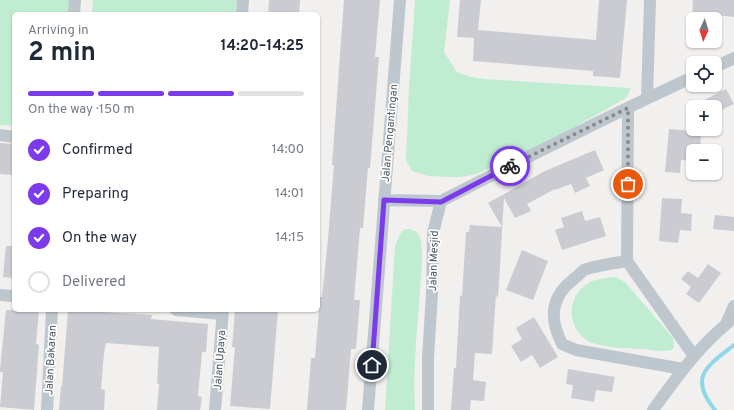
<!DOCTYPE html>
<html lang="en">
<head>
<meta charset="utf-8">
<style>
	:root { --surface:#fff; --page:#f2f2f3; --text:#1f2937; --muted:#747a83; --line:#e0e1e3; --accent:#7c3aed }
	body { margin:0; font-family:Overpass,sans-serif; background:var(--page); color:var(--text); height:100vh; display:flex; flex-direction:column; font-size:15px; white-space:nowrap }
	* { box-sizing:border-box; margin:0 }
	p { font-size:13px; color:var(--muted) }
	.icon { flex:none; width:22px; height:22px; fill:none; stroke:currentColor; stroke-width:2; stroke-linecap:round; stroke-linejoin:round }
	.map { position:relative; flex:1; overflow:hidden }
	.drawer { position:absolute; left:12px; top:12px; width:308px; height:300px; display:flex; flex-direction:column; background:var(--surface); border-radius:6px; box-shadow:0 1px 3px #0004 }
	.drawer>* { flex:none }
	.needle { width:26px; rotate:184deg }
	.controls { position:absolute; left:686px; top:12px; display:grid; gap:8px }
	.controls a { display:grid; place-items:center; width:36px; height:36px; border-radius:6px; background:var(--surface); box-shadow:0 1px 3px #0004; font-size:20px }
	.pin { position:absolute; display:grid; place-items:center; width:34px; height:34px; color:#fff; margin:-17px; border:2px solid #fff; border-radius:50%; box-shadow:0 1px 4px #0007 }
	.courier { position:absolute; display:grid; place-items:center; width:40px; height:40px; margin:-20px; border:3px solid #7c3aed; border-radius:50%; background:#fff; color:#222; box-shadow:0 1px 5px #0007 }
	.headline em { font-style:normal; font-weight:700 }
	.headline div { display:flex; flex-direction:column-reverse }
	.headline { display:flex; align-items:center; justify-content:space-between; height:68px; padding:0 16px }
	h1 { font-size:26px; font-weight:700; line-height:30px }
	.bar { display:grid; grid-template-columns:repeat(4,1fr); gap:6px 4px; align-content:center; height:48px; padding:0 16px }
	.bar i { height:5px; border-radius:3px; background:var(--line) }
	.bar .current { background:var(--accent) }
	.bar p { grid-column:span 4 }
	ol { padding:0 16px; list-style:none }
	li { display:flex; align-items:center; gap:12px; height:44px }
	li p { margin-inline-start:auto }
	li .icon { padding:4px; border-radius:50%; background:var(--accent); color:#fff; stroke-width:4 }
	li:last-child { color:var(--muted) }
	li i { width:22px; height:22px; border:2px solid var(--line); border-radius:50% }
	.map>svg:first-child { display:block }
	.green { fill:#c0edd1 }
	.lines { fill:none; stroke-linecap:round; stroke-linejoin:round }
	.stream { stroke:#90d7e8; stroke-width:4 }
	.building { fill:#caccd2 }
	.minor { stroke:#bec7cd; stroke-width:12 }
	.done { stroke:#848a8f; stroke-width:4; stroke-dasharray:0 7.2 }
	.route { stroke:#7c3aed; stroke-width:5 }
	.labels { text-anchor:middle; stroke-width:3.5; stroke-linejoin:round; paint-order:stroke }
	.street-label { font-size:11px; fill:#48535c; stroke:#fff }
</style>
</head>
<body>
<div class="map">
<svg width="734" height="410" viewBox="0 0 734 410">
	<rect width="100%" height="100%" fill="#f2efef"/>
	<!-- green -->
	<path class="green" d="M0,0H70L69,14H14V126L0,125Z
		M93,0H237L236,14H92Z
		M415,0H450L444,52L457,72L471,77L484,79L631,88L626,98L548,142L476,174L462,177H449L429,176L412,171L406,160L409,88Z
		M405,229C411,229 417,230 420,237C424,249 421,278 420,291C417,331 413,370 415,410H385L395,246L400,234Z
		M615,277L625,282L673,338L674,348L672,350C662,352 651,350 641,349C627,348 610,348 596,344C592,343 588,341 585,339C568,326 567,300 584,286C592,279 605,278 615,277Z"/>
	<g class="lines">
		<!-- stream -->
		<path class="stream" d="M715,410C688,377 707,366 734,345"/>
	</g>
	<!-- building -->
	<path class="building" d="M269,0H300L299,14H268Z
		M344,0H380L375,57H379L370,168H368L363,228H360L354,300H360L356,349H351L346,410H307L311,358H315L320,297H322L328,239L334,165H332Z
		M460,0H481L478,30L596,40L599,0H627L620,78L593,76V71L473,61L474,38L457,37Z
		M693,0H734V17L716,15L715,19H692Z
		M726,89L734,104L715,113V107H691Z
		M669,129L707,132L701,135L700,151H693V161L681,160L680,173L665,172Z
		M0,143L14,144V175L0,174Z
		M595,150L604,170L586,178L590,186L575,193L571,184L555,190V189L527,204L531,211L515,218L504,198L498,299L496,295L492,354L475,353L473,380L486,382L484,401L471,400L470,410H451L454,368H456L460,295L462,296L466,232H469L470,225L502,227L488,203L545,171Z
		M662,198L682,199L681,213L692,214L691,231L680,230L678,243L659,241Z
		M582,211L585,221L600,217L606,236L562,250L555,230L564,227L561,218Z
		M715,215L734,217V231L713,229Z
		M6,246H14V278L3,277Z
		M522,250L548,261L533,300L506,290Z
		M708,264L721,273L699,303L686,294L691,287L681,279L688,271L698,278Z
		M6,310H39L36,344L39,345L34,410L0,407L3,372H0V369Z
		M68,310L152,315L151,319L208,324L206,352H202L198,396L202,397L200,410H157L159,384H157L159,347L106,343L104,353L101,389L105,390L104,410H59L61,386H62Z
		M235,310H278L270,409L230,406L235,347H232Z
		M534,317L558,357L540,368L532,355L521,362L511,346L522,339L516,328Z
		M568,369L615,377L612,392L596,390L594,402L571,398L573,385L566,384Z"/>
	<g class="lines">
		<!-- minor -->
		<path class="minor" d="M74,14L75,0
			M242,14L243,0
			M715,67L734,58
			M647,98L650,0
			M0,135L14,137
			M384,200L441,201
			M627,261L628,108
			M0,295L14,296
			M176,310L222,314
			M726,324L734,306
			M683,369L576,350L562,344C549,318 550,297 575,278C578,276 581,272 584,270C593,266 616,263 627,261L694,356
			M47,410L52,310
			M215,410L223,310
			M368,410L400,0
			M428,410V358L432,293L433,233L441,201C524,159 608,116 693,77
			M653,410C677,377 701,343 734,318"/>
	</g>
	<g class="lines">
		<!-- done -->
		<path class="done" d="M510,166L628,108V184"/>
		<!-- route -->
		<path class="route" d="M372,365L384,200L441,202L510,166"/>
	</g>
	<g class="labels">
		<!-- street labels -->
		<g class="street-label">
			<text transform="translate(389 133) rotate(-85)" y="4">Jalan Pengantingan</text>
			<text transform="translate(433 261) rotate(-88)" y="4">Jalan Mesjid</text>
			<text transform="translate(50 360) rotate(-87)" y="4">Jalan Bakaran</text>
			<text transform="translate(219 360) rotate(-86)" y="4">Jalan Upaya</text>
		</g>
	</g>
</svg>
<div class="controls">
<a><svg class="needle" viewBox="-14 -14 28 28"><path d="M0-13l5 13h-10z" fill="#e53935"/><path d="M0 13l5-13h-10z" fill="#747a83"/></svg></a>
<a><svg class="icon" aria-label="locate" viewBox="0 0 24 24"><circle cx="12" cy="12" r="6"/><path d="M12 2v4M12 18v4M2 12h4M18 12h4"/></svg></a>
<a>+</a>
<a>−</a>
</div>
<div class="pin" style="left:628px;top:184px;background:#ea580c"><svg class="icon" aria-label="bag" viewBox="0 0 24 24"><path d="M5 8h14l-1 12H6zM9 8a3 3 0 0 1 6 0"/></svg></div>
<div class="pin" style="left:372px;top:365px;background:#1f2937"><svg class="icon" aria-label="home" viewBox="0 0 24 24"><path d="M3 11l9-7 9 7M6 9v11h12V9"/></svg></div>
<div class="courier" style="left:510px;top:166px"><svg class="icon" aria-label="bike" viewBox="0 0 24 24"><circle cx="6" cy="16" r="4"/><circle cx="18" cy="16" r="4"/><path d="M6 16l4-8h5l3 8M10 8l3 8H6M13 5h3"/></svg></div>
<section class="drawer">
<div class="headline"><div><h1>2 min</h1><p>Arriving in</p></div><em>14:20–14:25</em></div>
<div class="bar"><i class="current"></i><i class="current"></i><i class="current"></i><i></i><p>On the way · 150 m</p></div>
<ol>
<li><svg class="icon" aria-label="check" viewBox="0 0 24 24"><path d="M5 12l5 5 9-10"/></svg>Confirmed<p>14:00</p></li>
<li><svg class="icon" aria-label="check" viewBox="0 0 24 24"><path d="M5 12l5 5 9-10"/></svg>Preparing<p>14:01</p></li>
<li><svg class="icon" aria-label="check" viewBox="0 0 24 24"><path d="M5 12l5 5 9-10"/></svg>On the way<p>14:15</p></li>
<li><i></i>Delivered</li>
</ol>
</section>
</div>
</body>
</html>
